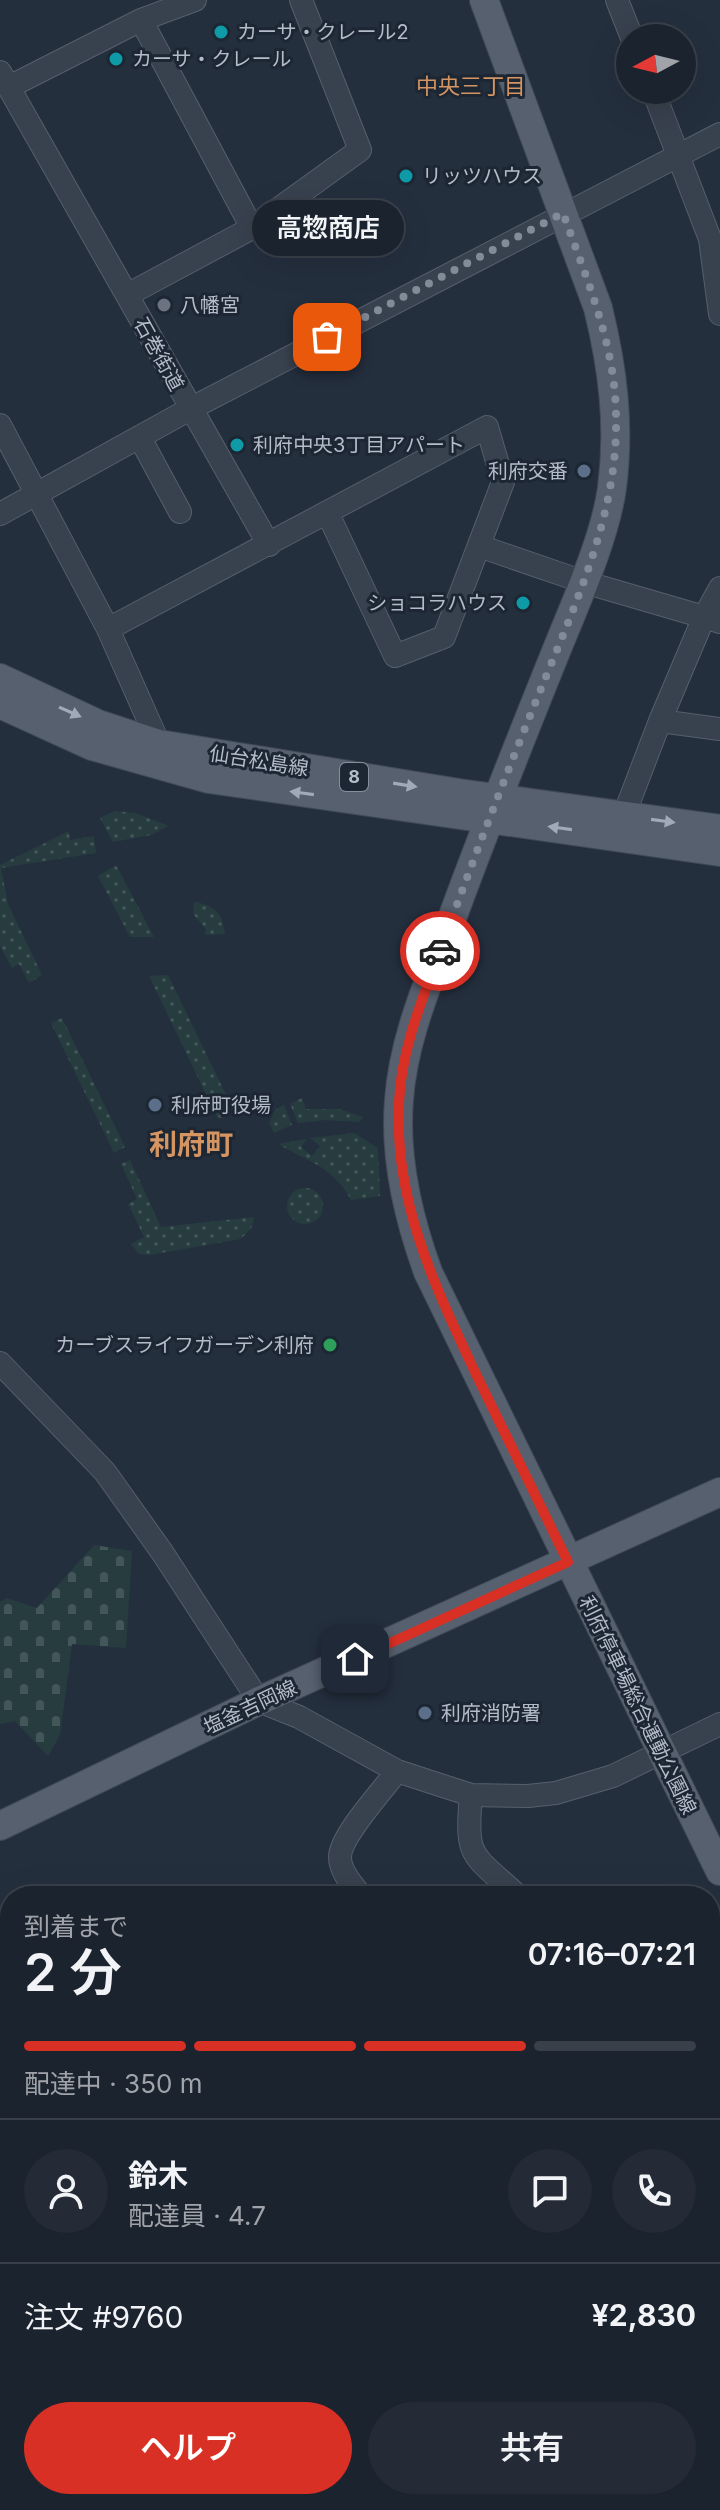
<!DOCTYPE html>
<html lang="ja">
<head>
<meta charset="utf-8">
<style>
	:root { --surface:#1b232e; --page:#242b36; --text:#f1f3f6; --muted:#a0a4aa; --line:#39404a; --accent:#d93025 }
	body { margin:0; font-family:Inter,"Noto Sans JP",sans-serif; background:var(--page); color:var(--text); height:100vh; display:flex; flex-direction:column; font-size:30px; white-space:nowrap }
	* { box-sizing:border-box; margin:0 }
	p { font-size:26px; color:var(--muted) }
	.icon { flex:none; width:44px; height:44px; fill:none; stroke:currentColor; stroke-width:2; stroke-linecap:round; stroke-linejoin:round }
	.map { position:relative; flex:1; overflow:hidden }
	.side { position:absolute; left:0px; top:1886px; width:720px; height:624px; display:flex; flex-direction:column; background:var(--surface); border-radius:32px 32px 0 0; box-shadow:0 8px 32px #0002,0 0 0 2px var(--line) }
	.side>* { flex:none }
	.needle { width:52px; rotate:263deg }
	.controls { position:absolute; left:616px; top:24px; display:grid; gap:16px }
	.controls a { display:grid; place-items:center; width:80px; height:80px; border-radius:50%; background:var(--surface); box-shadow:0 8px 32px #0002,0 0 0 2px var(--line); font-size:40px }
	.pin { position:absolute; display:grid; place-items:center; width:68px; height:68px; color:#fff; margin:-34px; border-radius:16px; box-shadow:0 4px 12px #0006 }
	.courier { position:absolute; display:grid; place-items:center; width:80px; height:80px; margin:-40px; border:6px solid #d93025; border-radius:50%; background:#fff; color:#222; box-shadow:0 2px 10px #0007 }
	.bubble { position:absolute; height:56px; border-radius:28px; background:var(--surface); box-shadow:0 8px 32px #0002,0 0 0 2px var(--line); font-size:26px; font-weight:600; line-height:56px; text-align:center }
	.summary em { font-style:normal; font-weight:600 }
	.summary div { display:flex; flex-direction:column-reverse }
	.summary { display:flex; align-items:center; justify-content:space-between; height:136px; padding:0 24px }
	h1 { font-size:52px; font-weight:600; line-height:60px }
	.bar { display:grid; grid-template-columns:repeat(4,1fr); gap:12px 8px; align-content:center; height:96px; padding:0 24px }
	.bar i { height:10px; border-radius:6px; background:var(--line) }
	.bar .current { background:var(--accent) }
	.bar p { grid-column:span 4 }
	.line { display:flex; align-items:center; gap:20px; padding:0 24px; border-top:2px solid var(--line) }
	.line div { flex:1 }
	.round { display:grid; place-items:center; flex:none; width:84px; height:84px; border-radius:42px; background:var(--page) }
	.button { display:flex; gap:16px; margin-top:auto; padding:16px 24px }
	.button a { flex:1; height:92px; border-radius:48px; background:var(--accent); color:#fff; font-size:32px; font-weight:600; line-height:92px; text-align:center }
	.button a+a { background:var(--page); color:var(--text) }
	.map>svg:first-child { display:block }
	.grass { fill:url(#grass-dots) }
	.cemetery { fill:url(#cemetery-stones) }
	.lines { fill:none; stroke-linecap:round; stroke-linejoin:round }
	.minor-casing { stroke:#565f6c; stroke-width:24 }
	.major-casing { stroke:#414a57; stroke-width:30 }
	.minor { stroke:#38414e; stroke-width:22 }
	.major { stroke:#56606e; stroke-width:28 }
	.rail { stroke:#5a6575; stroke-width:5; stroke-dasharray:8 8; stroke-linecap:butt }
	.oneway { fill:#a1aab7 }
	.done { stroke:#828b98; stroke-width:8; stroke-dasharray:0 14.4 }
	.route { stroke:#d93025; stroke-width:10 }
	.culture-dot { fill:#0f9aa8; stroke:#1d2633; stroke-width:3 }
	.worship-dot { fill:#6b7280; stroke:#1d2633; stroke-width:3 }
	.service-dot { fill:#5c6f8a; stroke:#1d2633; stroke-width:3 }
	.leisure-dot { fill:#2e9e5b; stroke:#1d2633; stroke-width:3 }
	.labels { text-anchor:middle; stroke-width:6; stroke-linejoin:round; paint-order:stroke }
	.shield { fill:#1d2633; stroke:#878f9c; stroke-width:2 }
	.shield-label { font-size:18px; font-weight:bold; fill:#b4bcc9 }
	.poi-label { font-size:20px; fill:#b4bcc9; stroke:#1d2633; text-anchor:start }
	.street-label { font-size:20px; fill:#b4bcc9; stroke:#1d2633 }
	.neighbourhood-label { font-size:22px; fill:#d59563; stroke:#1d2633 }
	.district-label { font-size:28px; font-weight:bold; fill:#d59563; stroke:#1d2633 }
</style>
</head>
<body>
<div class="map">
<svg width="720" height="2510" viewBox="0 0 720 2510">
	<defs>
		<pattern id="grass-dots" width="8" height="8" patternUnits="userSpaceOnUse" patternTransform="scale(2)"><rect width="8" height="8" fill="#263c3f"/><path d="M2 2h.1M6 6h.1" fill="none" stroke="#435659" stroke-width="1.8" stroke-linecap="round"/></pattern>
		<pattern id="cemetery-stones" width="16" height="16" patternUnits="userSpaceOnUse" patternTransform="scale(2)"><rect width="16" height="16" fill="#263c3f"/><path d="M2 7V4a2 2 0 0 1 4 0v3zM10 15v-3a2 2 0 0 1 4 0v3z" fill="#435659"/></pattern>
	</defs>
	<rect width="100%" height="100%" fill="#242f3e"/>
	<!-- grass -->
	<path class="grass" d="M115,811L136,813L169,826L151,835L113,842L100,818Z
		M69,831L70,840L94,836L96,853L1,868L8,904L42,975L29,983L19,964L12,968L0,946V865Z
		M116,865L154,937H130L98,876Z
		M194,902C214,905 223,913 225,934L205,935L206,929L193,914Z
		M168,975L230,1103L223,1113L225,1116L218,1119L149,976Z
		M62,1018L125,1147L114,1153L51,1023Z
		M302,1098L306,1109H339L363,1117L359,1122L325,1120L298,1123L290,1104Z
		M284,1105L292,1125L274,1133L269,1123L275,1110Z
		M354,1133L378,1148L380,1196L351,1200C334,1167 307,1161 278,1144L307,1139L301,1147L312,1156L320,1146L310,1138Z
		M130,1160L161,1227L254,1217L252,1227L241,1239L149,1255L139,1254L131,1244L144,1237L128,1204L137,1199L121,1164Z
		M287 1206a18 18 0 1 1 36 0a18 18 0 1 1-36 0Z"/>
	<!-- cemetery -->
	<path class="cemetery" d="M94,1545L132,1551L126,1648L72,1644L60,1735L48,1756L15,1721L0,1724V1602L7,1598L37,1608Z"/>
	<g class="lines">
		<!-- minor casing -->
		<g class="minor-casing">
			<path id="minor" d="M617,0L632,38
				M141,20L252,228
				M0,72L269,545
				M9,87L141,20L195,0
				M653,90L710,239L720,314
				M127,295L252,228L360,150L301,0
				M0,425L108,629L159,744
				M140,438L180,512
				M0,514L190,409L720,134
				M479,546L584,582L704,617L720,588
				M720,622L704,617L660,721L720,729
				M108,629L487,427L503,482L444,637L395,656L328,514
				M624,815L660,721
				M0,1363L105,1472L162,1552L259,1701L299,1717L397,1771L471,1795L528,1796L556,1793L613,1776L720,1724
				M471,1795C465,1860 472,1853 518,1896
				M361,1896C353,1885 340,1872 340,1857C340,1836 384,1789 397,1771
				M710,2051L720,2057
				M710,2325L720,2319
				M0,2403L10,2418
				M710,2483L720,2482
				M59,2500L64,2510
				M569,2510L607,2500"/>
		</g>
		<!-- major casing -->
		<g class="major-casing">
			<path id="major" d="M484,0L598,308C613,369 620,426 612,488C605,538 576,602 557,649C519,743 482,836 447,932C427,986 403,1041 399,1100C394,1159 408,1217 428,1272L720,1871
				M0,678L98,724L159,744L459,793L720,829
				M0,704L92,746L209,779L720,852
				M0,1826L259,1701L720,1492"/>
		</g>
		<!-- minor -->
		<use href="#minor" class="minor"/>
		<!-- major -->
		<use href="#major" class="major"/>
		<!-- rail -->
		<path class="rail" d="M688,2510L720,2505"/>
	</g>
	<!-- one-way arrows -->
	<defs><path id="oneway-solid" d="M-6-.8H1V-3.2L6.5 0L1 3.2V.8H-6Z" transform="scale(2)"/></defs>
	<g class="oneway">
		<use href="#oneway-solid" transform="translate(70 712) rotate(24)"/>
		<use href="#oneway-solid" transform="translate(405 785) rotate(9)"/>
		<use href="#oneway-solid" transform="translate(302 793) rotate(-172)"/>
		<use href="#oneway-solid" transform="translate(663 821) rotate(8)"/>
		<use href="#oneway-solid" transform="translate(560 828) rotate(-172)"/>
	</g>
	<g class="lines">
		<!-- done -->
		<path class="done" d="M327,337L563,213C587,280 616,346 616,418C618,515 574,607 538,696C504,780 471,865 440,951"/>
		<!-- route -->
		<path class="route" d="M355,1659L568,1562C536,1498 505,1434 474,1370C434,1284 394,1201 399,1103C401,1050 422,1000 440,951"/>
	</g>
	<!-- markers -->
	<g class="culture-dot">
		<circle cx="221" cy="32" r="8"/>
		<circle cx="116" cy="59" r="8"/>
		<circle cx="406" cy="176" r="8"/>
		<circle cx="237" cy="445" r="8"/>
		<circle cx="523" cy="603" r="8"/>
	</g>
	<circle class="worship-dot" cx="164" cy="305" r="8"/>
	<g class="service-dot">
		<circle cx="584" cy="471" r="8"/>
		<circle cx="155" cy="1105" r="8"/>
		<circle cx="425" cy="1713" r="8"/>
	</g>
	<circle class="leisure-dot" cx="330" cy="1345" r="8"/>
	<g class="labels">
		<!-- shield labels -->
		<rect class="shield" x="340" y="763" width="28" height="28" rx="6"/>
		<g class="shield-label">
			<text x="354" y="783">8</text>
		</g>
		<!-- poi labels -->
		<g class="poi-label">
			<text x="237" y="39">カーサ・クレール2</text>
			<text x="132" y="66">カーサ・クレール</text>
			<text x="422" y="183">リッツハウス</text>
			<text x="180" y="312">八幡宮</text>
			<text x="253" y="452">利府中央3丁目アパート</text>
			<text x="568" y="478" text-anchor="end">利府交番</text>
			<text x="507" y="610" text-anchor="end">ショコラハウス</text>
			<text x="171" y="1112">利府町役場</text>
			<text x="314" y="1352" text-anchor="end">カーブスライフガーデン利府</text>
			<text x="441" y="1720">利府消防署</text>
		</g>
		<!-- street labels -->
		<g class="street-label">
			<text transform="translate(159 354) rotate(61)" y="7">石巻街道</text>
			<text transform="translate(259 761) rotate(9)" y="7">仙台松島線</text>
			<text transform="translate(638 1705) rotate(64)" y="7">利府停車場総合運動公園線</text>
			<text transform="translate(250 1707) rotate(-25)" y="7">塩釜吉岡線</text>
		</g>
		<!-- neighbourhood labels -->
		<g class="neighbourhood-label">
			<text x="471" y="94">中央三丁目</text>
		</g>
		<!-- district labels -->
		<g class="district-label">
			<text x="191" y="1154">利府町</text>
		</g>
	</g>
</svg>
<div class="controls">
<a><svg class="needle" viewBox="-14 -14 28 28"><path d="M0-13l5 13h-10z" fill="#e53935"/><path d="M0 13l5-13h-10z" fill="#a0a4aa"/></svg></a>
</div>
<div class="pin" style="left:327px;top:337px;background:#ea580c"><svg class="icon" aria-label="bag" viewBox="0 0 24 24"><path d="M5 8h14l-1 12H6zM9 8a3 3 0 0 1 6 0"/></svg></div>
<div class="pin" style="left:355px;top:1659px;background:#1f2937"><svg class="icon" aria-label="home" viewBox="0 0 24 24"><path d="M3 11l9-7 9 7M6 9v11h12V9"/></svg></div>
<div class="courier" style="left:440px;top:951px"><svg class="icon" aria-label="car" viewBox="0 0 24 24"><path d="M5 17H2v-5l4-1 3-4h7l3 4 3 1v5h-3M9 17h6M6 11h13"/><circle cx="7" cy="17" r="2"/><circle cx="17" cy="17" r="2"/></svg></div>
<div class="bubble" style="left:252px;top:200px;width:152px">高惣商店</div>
<section class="side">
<div class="summary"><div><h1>2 分</h1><p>到着まで</p></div><em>07:16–07:21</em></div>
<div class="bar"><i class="current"></i><i class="current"></i><i class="current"></i><i></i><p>配達中 · 350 m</p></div>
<div class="line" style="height:144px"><a class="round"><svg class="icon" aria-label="person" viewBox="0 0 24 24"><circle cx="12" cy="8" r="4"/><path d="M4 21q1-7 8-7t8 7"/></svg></a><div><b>鈴木</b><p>配達員 · 4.7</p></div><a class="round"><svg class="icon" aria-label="chat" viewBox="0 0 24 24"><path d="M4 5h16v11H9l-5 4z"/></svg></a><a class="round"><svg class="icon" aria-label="phone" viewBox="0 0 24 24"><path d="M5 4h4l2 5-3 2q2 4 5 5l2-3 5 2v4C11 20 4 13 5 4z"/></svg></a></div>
<div class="line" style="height:104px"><div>注文 #9760</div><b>¥2,830</b></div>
<div class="button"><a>ヘルプ</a><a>共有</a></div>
</section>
</div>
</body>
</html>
